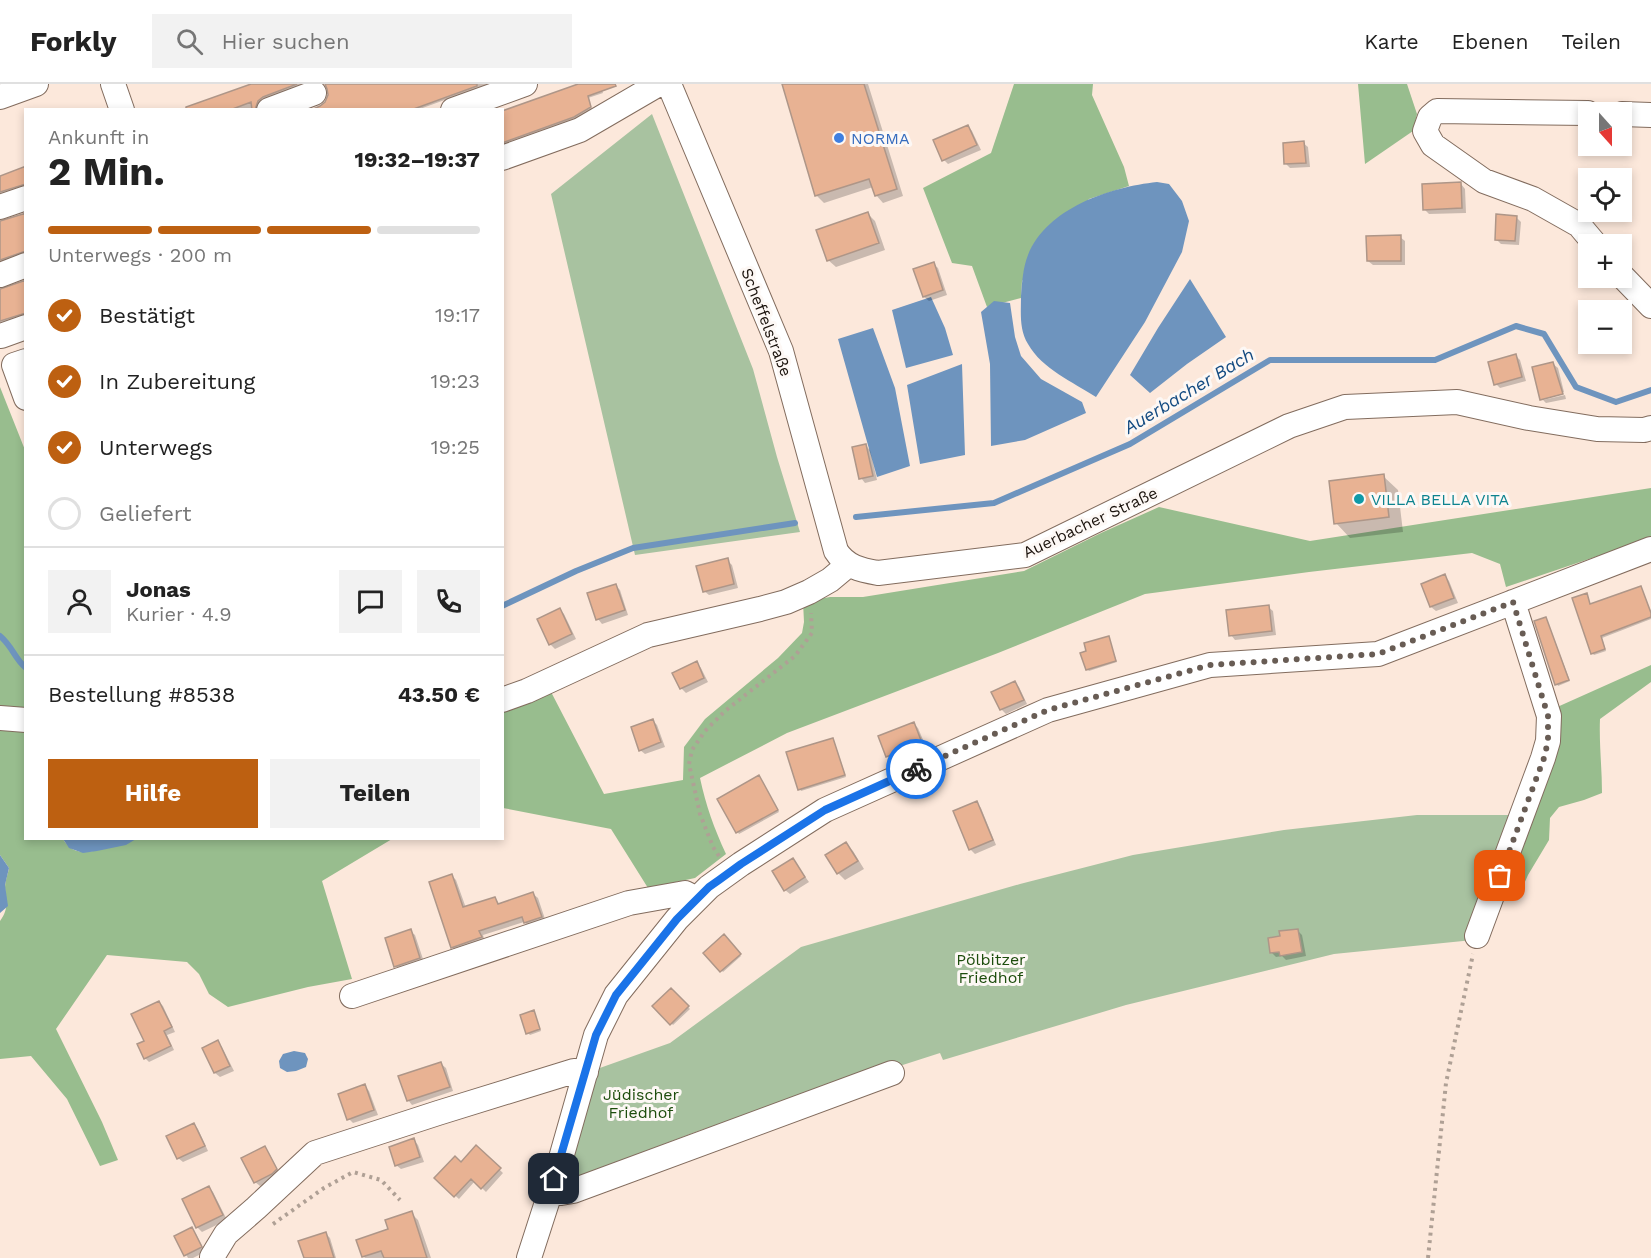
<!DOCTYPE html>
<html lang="de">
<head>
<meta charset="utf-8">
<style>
	:root { --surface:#fff; --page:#f2f2f2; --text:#222; --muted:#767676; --line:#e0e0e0; --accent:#bd6011 }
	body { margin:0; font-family:"Work Sans",sans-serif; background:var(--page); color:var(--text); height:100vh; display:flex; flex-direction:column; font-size:22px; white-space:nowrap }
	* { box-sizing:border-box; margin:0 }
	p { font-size:20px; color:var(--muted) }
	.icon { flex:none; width:33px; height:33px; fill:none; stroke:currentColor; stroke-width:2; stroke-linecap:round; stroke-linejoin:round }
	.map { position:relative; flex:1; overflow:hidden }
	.side { position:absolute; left:24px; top:24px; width:480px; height:732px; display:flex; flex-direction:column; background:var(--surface); border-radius:0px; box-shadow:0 3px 9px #0003 }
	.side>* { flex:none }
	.needle { width:39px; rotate:159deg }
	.tools { position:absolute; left:1578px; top:18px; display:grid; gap:12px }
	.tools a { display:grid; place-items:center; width:54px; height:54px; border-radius:0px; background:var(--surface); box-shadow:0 3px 9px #0003; font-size:30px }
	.pin { position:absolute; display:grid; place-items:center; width:51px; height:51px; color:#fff; margin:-26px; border-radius:12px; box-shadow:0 3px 9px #0006 }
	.courier { position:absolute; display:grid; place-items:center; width:60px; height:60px; margin:-30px; border:4px solid #1a73e8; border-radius:50%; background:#fff; color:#222; box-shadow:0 2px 8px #0007 }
	.head em { font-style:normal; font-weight:700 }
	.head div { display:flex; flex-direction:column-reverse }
	.head { display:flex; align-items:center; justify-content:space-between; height:102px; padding:0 24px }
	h1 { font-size:39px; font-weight:700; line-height:45px }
	.bar { display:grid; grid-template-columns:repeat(4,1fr); gap:9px 6px; align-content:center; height:72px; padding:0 24px }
	.bar i { height:8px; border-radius:4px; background:var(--line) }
	.bar .selected { background:var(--accent) }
	.bar p { grid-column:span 4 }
	.line { display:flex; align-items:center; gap:15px; padding:0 24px; border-top:2px solid var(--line) }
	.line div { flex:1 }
	.round { display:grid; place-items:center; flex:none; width:63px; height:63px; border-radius:0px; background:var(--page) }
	ol { padding:0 24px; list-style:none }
	li { display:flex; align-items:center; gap:18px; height:66px }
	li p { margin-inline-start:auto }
	li .icon { padding:6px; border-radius:50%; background:var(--accent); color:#fff; stroke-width:4 }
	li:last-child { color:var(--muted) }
	li i { width:33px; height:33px; border:3px solid var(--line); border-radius:50% }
	.primary-button { display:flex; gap:12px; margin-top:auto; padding:12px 24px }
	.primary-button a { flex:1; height:69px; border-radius:0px; background:var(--accent); color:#fff; font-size:24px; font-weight:700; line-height:69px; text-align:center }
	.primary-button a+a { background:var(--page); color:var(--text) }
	header { display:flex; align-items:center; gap:36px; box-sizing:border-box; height:84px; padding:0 30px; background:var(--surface); border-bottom:2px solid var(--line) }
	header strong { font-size:28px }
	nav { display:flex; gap:33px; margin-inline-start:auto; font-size:21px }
	.search { width:420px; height:54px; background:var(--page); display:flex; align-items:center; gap:15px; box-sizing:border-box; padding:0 21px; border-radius:0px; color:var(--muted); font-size:22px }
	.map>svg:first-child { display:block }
	.green { fill:#a8c2a0 }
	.forest { fill:#98bd8e }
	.water { fill:#6e94be }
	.shadow { fill:#0003 }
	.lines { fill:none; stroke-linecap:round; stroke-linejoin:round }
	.stream { stroke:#6e94be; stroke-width:6 }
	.building { fill:#e8b293; stroke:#ae9688; stroke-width:1.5 }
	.minor-casing { stroke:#826c5e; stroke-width:26 }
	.path { stroke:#afa095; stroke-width:4; stroke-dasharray:3 4.5; stroke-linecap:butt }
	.minor { stroke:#fff; stroke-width:24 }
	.done { stroke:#685c54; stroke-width:6; stroke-dasharray:0 10.8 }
	.route { stroke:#1a73e8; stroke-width:8 }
	.shop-dot { fill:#3f7fe0; stroke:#fdf8f5; stroke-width:2 }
	.culture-dot { fill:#0f9aa8; stroke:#fdf8f5; stroke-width:2 }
	.labels { text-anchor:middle; stroke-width:6; stroke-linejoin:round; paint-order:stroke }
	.shop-label { font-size:16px; fill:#366cbe; stroke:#fdf8f5; text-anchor:start }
	.street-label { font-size:16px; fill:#19110b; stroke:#fdf8f5 }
	.culture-label { font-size:16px; fill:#0d838f; stroke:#fdf8f5; text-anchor:start }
	.park-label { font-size:16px; fill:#1d4d0d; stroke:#fdf8f5 }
	.water-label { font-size:18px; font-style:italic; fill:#144b81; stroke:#fdf8f5 }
</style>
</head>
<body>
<header>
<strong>Forkly</strong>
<div class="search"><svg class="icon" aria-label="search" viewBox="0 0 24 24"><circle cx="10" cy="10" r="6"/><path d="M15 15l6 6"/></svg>Hier suchen</div>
<nav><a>Karte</a><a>Ebenen</a><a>Teilen</a></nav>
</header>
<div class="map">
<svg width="1651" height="1174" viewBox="0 0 1651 1174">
	<rect width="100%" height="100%" fill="#fce8db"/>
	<!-- green -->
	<path class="green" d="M652,30L753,285L777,373L800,448L635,471L551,110Z
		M1417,731H1512L1473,856L1334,870L1126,921L943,976L940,969L701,1046L566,1097L597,985L670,959L801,863L1020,800L1133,771L1284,746Z"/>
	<!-- forest -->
	<path class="forest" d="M1014,0H1093L1092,11L1124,83L1129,102L1089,115L1022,197L1021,214L987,223L972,182L952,179L923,104L991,69Z
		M1358,0H1407L1417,30L1413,47L1365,80Z
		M0,303L25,366V626L0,623Z
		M1651,404V454L1506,503L1500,480L1472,469L1309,488L1145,510L998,569L787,649L700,694C706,722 714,744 726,770L695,794L648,804L611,745L503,724V626L550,606L604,710L683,696L684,663L705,635L778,574L802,549L804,538L803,518L830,513H863L1024,487L1101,449L1159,423L1310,457Z
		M1651,581V598L1600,635C1599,660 1602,684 1602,709L1584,716L1559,723L1550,734L1549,756L1528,791L1519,811L1483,824L1555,624Z
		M0,645L25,647L26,754L63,755C74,774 91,768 109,763C120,761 127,760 136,754L392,755L322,797L352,895L308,903L228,923L209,910L199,890L187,878L107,871L56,945L102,1038L118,1076L100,1082L67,1015L31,972L0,975V837C9,825 6,817 5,804C5,797 8,790 9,784L0,771Z"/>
	<!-- water -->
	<path class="water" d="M1157,98L1169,100L1182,117L1189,137L1182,168L1145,238L1096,313C1073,298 1042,285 1028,260C1019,245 1021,229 1021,212C1022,199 1023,183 1028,171C1047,124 1110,103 1157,98Z
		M1190,195L1226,253L1187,280L1150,309L1130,291L1158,244Z
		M931,213L945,244L953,271L906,284L892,226Z
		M994,217L1010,219L1015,253L1021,272L1041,295L1082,318L1086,329L1025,356L991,362L990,280L981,228Z
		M873,244L895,304L910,382L877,393L838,255Z
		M962,280L965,371L920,380L907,301Z
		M63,755V754L136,755L126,761L97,767L83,769L69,764Z
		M0,771L9,784L5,801L8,822L0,829Z
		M294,967L305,969L308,975L306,983L296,987L287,988L280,984L279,977L283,970Z"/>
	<!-- shadow -->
	<path class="shadow" d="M256,0H305L266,14L259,19L256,26H186Z
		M373,0H489L417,26H315Z
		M583,0H600L603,9L588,14L592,25L576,34L502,61V28Z
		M784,0H868L903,112L883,119L876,111L873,103L824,119L816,111Z
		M968,42L972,47L981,66L948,80L944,76Z
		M1303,59L1308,63L1310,83L1290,84L1286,80Z
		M26,84V102L0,110V93Z
		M1461,100L1465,105L1466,129L1429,130L1425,126Z
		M868,130L875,137L885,166L836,183L828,176Z
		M26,131V169L0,178V138Z
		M1516,133L1521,138L1519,161L1501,160L1496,155Z
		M1400,153L1405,157V181H1373L1368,177Z
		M933,180L938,184L947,211L929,217L924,213L915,186Z
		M26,198V231L0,240V206Z
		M1516,272L1520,276L1526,297L1500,304L1496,300Z
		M1553,280L1558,284L1564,308L1543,313V316L1542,315Z
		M1565,311L1566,315L1546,319L1543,316Z
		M866,362L870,366L877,396L865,399L861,394Z
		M1383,392L1398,406L1403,448L1350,454L1336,439Z
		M727,476L732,481L738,504L709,511L704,507Z
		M1445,492L1449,497L1458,519L1436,527L1431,523L1423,501Z
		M616,502L620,506L628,531L602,540L598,535L589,510Z
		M1641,503L1651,528V535L1602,554L1606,567L1594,571L1592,569L1586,511L1591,521Z
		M1268,523L1273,527L1276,551L1235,556L1231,551Z
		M560,526L564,530L576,555L555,565L550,560Z
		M1547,536L1570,597L1558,602L1557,600Z
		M1108,553L1117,578L1089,587L1087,585Z
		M697,579L701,584L708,598L686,609L681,604Z
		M1015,599L1019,603L1027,620L1006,630L1001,625L993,608Z
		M653,637L657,641L665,663L645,670L640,666Z
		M914,640L918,644L926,663L892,676L887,672Z
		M834,657L846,693L801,707L800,705Z
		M760,695L779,728L739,750L719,716Z
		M977,719L981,724L996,761L975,770L970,765Z
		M846,760L853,767L864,785L845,796L838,789Z
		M793,776L809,798L790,810L785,806Z
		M452,792L456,796L466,824L495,814L500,821L533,810L538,814L546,838L530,843L524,838L483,851L485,858L457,868L452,863Z
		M1297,846L1302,851L1306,872L1286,876L1282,872L1276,873L1272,869L1282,853Z
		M410,847L415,851L424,878L400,886L396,882Z
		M724,853L741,872L723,888L705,869Z
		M671,906L690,925L673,941L655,922Z
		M159,918L163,922L175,948L167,951L174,966L149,978L145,974L146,957Z
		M535,930L541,947L530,951L528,949Z
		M218,958L222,963L234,987L220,993L215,989L204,965Z
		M441,980L446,984L453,1007L412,1021L408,1016Z
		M365,1002L369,1007L378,1031L353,1039L349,1035Z
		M194,1040L198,1045L208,1067L183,1078L178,1074Z
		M414,1056L418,1061L424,1078L401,1085L396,1081Z
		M476,1063L503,1089L486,1108L475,1097L459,1115L436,1094L461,1080Z
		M265,1064L269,1069L280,1090L276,1094L260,1102L255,1098Z
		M209,1104L213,1108L227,1136L202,1148L197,1143Z
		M411,1129L418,1136L431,1174H365L363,1172L390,1146Z
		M191,1145L196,1150L205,1168L193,1174H188L176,1153Z
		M326,1150L330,1154L336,1174H305Z"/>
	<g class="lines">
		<!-- stream -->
		<path class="stream" d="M856,433L994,419L1130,360L1270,276H1435L1516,242L1544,250L1576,303L1616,318L1651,306
			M502,522L576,487L633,464L795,439
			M0,552C13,563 14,574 26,584"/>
	</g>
	<!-- building -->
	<path class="building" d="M251,0H297L263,13L258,17L255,26H252L251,18L230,26H186V23Z
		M325,0H477V2L411,26H311L320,22L325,18L328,11L327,5Z
		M578,0H615L616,2L588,12L591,23L574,33L502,59V27Z
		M782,0H864L897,105L875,112L869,95L815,112Z
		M968,41L977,61L942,77L933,56Z
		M1304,57L1306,79L1284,80L1283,59Z
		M26,82V100L0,108V92Z
		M1461,98L1462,124L1423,126L1422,100Z
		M868,128L879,159L827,177L816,146Z
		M26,129V167L0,176V137Z
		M1496,130L1517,132L1515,157L1495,156Z
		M1401,151V177H1367L1366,152Z
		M934,178L943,206L923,213L913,185Z
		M26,196V229L0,237V205Z
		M1516,270L1522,293L1494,301L1488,278Z
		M1553,278L1563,310L1540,316L1532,283Z
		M866,360L873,392L859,395L852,363Z
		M1384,390L1389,433L1334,440L1329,397Z
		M728,474L734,500L703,508L696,482Z
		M1445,490L1454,514L1430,523L1421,500Z
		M616,500L625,526L596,536L587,509Z
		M1641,502L1651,529V533L1601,552L1605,565L1591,570L1572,514L1587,509L1590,520Z
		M1269,521L1272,547L1229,552L1226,526Z
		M560,524L572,550L549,561L537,535Z
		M1546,533L1569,596L1555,601L1534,537Z
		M1109,552L1116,577L1086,586L1080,569L1086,567L1084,559Z
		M697,577L704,594L680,605L672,589Z
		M1015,597L1024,616L1000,626L991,608Z
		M653,635L661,658L639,667L631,643Z
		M914,638L922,659L886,673L878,652Z
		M833,654L845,691L798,706L786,668Z
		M759,691L778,726L736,749L717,715Z
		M977,717L993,756L969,766L953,727Z
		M846,758L858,777L837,790L825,771Z
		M793,774L805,793L784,807L772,787Z
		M452,790L463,823L495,813L498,820L533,808L542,833L524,839L522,833L479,847L482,853L451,864L429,798Z
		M411,845L420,874L394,883L385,854Z
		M1298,845L1302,868L1280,872L1279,868L1270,869L1268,854L1280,852L1279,847Z
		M724,850L741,870L720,888L703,869Z
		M671,904L689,922L670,941L652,922Z
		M159,917L172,943L164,947L171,962L144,975L137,960L144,957L131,930Z
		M534,926L540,945L526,950L520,931Z
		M218,956L230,982L214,989L202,964Z
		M441,978L450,1003L407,1017L398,992Z
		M365,1000L374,1026L347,1036L338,1010Z
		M194,1039L205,1062L177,1075L166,1052Z
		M414,1054L420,1073L395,1082L389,1063Z
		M476,1061L501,1084L481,1105L471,1095L454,1113L434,1094L455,1072L461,1078Z
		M265,1062L277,1085L272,1090L254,1099L241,1074Z
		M209,1102L223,1131L196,1144L182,1115Z
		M412,1127L427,1174H384L381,1167L362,1173L356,1156L388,1145L385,1136Z
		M192,1143L202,1163L184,1172L174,1152Z
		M326,1148L334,1174H304L298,1157Z"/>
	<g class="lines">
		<!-- minor casing -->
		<g class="minor-casing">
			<path id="minor" d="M113,0L122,26
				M669,0L781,267L836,467C846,483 861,486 878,489L1025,471L1289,342L1345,323L1457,318L1529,334L1597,345L1644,346L1651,344
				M0,13L36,0
				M269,26L314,9
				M453,26L525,0
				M1588,29L1437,27L1430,33L1425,47L1433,61L1484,97L1533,115L1579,141L1595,160
				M1622,30L1651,31
				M502,74L580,46L659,0
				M0,123L26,114
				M0,191L26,181
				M1622,192L1651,222
				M1,252L26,243
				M26,277L14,281L26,314
				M502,616L527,607L648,551L760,525L786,518L809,508L830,496L848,481
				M0,634L26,636
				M1477,852L1543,674L1548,657L1549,632L1513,518
				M352,912L629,819L685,809L697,815
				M550,1108L561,1109L573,1107L892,989
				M212,1173L226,1150L256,1124L315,1069L438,1029L574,987L586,988
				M529,1174L559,1081L596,951L616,911L677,835L709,803L741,780L825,726L1048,626L1210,581L1378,570L1651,465"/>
		</g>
		<!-- path -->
		<path class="path" d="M719,772L713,763L700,730L689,680L692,666L705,647L725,627L795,572L812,549L811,529
			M273,1140L324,1104L353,1088L381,1096L400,1116
			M1428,1174L1446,999L1473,870"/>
		<!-- minor -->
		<use href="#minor" class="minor"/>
	</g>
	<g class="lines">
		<!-- done -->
		<path class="done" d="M916,685L1048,626L1210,581L1378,570L1513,518L1548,632V657L1544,674L1500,792"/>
		<!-- route -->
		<path class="route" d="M554,1095L596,951L616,911L677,835L709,803L719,796L741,780L825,726L916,685"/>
	</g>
	<!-- markers -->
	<circle class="shop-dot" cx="839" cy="54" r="6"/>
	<circle class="culture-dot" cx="1359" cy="415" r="6"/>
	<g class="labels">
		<!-- shop labels -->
		<g class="shop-label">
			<text x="851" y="60">NORMA</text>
		</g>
		<!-- street labels -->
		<g class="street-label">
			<text transform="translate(767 238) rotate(69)" y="6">Scheffelstraße</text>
			<text transform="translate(1090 438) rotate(-25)" y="6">Auerbacher Straße</text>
		</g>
		<!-- culture labels -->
		<g class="culture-label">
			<text x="1371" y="421">VILLA BELLA VITA</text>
		</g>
		<!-- park labels -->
		<g class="park-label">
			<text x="991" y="881">Pölbitzer<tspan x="991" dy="18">Friedhof</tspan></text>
			<text x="641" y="1016">Jüdischer<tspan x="641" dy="18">Friedhof</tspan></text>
		</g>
		<!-- water labels -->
		<g class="water-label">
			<text transform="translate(1189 307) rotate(-31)" y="6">Auerbacher Bach</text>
		</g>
	</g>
</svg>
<div class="tools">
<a><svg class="needle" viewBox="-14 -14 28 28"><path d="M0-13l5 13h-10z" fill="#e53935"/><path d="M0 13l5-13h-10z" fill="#767676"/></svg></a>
<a><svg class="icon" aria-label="locate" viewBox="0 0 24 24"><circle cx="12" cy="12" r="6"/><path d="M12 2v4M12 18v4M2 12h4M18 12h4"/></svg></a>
<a>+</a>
<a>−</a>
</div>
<div class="pin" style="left:1500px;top:792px;background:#ea580c"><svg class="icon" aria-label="bag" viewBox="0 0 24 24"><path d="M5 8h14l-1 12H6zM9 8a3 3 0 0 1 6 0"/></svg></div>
<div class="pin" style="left:554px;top:1095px;background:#1f2937"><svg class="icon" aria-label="home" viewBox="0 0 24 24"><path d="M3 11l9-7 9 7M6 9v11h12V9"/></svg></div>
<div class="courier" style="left:916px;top:685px"><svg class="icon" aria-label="bike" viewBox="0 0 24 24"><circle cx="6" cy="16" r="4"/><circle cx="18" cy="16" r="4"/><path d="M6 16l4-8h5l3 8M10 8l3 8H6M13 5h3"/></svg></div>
<section class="side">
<div class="head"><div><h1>2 Min.</h1><p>Ankunft in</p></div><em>19:32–19:37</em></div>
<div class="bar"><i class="selected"></i><i class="selected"></i><i class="selected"></i><i></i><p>Unterwegs · 200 m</p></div>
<ol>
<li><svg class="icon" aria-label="check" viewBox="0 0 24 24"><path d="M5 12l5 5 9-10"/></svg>Bestätigt<p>19:17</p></li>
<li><svg class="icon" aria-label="check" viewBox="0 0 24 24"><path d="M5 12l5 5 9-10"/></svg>In Zubereitung<p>19:23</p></li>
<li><svg class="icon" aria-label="check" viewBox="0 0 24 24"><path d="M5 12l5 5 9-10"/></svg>Unterwegs<p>19:25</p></li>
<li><i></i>Geliefert</li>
</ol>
<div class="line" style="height:108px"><a class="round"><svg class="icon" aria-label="person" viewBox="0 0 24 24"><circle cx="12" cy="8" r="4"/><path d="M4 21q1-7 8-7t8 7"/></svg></a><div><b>Jonas</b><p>Kurier · 4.9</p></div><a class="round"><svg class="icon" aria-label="chat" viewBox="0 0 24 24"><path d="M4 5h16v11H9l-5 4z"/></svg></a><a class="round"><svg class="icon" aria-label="phone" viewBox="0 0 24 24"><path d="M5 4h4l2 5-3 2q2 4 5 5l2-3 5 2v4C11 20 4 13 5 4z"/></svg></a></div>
<div class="line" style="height:78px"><div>Bestellung #8538</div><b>43.50 €</b></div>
<div class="primary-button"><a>Hilfe</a><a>Teilen</a></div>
</section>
</div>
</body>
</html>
